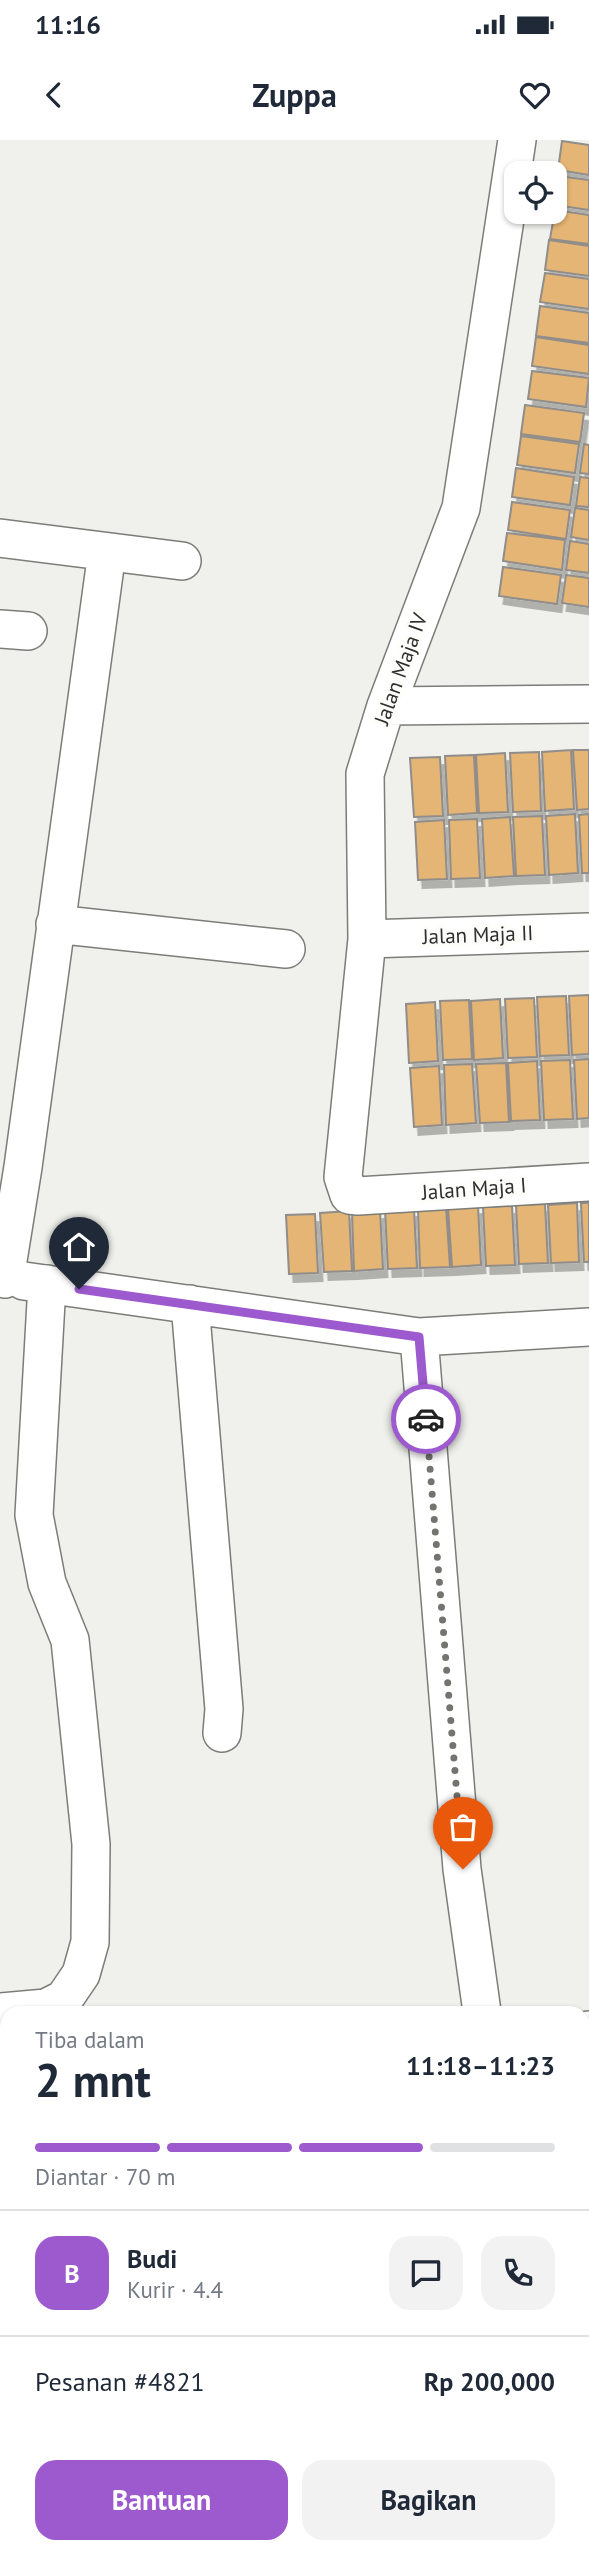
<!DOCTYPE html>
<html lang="id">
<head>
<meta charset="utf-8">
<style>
	:root { --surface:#fff; --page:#f2f2f3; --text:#1f2937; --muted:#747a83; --line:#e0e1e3; --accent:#9d5acf }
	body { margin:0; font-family:"PT Sans",sans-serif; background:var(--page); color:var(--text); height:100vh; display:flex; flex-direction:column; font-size:26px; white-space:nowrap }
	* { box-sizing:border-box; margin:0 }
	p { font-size:23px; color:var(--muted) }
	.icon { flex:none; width:38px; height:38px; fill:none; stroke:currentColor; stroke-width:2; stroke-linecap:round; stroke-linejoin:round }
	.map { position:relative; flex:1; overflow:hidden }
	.sheet { position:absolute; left:0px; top:1866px; width:590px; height:548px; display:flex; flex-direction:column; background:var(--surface); border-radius:21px 21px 0 0; box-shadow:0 2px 5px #0004 }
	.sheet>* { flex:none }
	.controls { position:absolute; left:504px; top:21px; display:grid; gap:14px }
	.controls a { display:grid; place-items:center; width:63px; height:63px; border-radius:14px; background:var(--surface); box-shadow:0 2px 5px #0004; font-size:35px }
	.pin { position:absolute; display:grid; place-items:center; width:60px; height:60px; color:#fff; margin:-72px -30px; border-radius:50% 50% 50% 0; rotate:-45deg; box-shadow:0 0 7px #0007 }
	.pin .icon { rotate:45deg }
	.courier { position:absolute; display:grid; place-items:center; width:70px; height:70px; margin:-35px; border:5px solid #9d5acf; border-radius:50%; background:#fff; color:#222; box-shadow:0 2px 9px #0007 }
	.summary em { font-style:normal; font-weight:700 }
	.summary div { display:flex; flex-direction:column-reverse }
	.summary { display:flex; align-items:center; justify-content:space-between; height:119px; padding:0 35px }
	h1 { font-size:46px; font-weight:700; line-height:52px }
	.bar { display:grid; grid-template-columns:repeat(4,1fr); gap:10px 7px; align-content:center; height:84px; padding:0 35px }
	.bar i { height:9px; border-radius:5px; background:var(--line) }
	.bar .selected { background:var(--accent) }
	.bar p { grid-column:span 4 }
	.line { display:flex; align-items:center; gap:18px; padding:0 35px; border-top:2px solid var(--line) }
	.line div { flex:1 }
	.round { display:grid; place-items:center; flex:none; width:74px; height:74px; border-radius:21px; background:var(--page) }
	.action { display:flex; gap:14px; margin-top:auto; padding:14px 35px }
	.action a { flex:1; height:80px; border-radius:21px; background:var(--accent); color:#fff; font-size:28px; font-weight:700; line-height:80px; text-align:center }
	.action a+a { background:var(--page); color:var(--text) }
	.status { display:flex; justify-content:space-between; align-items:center; height:49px; padding:0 35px; background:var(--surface); direction:ltr }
	.status svg { height:19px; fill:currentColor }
	header { display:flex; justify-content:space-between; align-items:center; height:91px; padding:0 35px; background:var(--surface); font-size:32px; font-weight:700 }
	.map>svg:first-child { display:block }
	.building { fill:#e5b575; stroke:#908d8a; stroke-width:2; filter:url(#shadow) }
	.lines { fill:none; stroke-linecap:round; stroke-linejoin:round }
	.lane-casing { stroke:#7c7c78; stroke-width:23 }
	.street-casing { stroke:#7c7c78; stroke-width:40 }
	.secondary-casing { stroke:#7c7c78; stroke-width:42 }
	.path { stroke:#b0b0ad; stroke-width:4.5; stroke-dasharray:5 5; stroke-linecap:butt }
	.lane { stroke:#fff; stroke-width:19 }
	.street { stroke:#fff; stroke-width:37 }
	.secondary { stroke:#e8f6e2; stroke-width:38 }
	.done { stroke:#737370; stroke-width:7; stroke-dasharray:0 12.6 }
	.route { stroke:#9d5acf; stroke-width:9 }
	.labels { text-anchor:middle; stroke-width:7; stroke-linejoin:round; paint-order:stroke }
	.street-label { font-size:21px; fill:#2f2f2e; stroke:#fdfdf9 }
</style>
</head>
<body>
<div class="status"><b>11:16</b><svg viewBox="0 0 49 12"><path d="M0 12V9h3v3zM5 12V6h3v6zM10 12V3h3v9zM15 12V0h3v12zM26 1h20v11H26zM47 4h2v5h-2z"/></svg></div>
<header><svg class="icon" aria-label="back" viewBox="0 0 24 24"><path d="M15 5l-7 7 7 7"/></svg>Zuppa<svg class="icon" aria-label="heart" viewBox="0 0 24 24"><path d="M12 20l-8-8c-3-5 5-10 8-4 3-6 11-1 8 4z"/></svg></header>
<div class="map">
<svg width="589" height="2412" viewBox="0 0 589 2412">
	<defs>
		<filter id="shadow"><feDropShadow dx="4.5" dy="8" stdDeviation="0" flood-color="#0004"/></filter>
	</defs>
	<rect width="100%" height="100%" fill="#f0f0ec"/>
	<!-- building -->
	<path class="building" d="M562,1L589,5V35L558,30Z
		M558,36L589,40V70L555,65Z
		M555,70L589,75V104L550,99Z
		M549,100L589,106V136L545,130Z
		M545,133L589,139V169L540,162Z
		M540,166L589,173V203L536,196Z
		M536,197L589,205V234L532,226Z
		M532,231L589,238L586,267L528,259Z
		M525,265L584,273L580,302L521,294Z
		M521,296L579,304L575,333L517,325Z
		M584,304L589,305V334L580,333Z
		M516,328L574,337L570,365L512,357Z
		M580,337L589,338V367L576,366Z
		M512,362L570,370L566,399L508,390Z
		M575,368L589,370V400L571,397Z
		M507,393L565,400L562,430L503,421Z
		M570,401L589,404V433L566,430Z
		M503,427L561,435L557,464L499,456Z
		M566,435L589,438V467L562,463Z
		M571,610L574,669L545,671L542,612Z
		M573,610H589V669L577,670Z
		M539,612L541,671L513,672L510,613Z
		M505,613L508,672L479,673L476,615Z
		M474,615L477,673L448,675L445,616Z
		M440,617L443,676L414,677L410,618Z
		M575,674L578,733L549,735L546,676Z
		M589,674V733H582L579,675Z
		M542,676L545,735L516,736L513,677Z
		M510,677L514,736L485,738L482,679Z
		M477,679L480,738L451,739L449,680Z
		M444,680L447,739L418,740L415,682Z
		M589,855V914L572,915L569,856Z
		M566,856L569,915L540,916L537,857Z
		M534,858L537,917L508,918L505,859Z
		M500,859L503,918L474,920L471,861Z
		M469,860L472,919L443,920L440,861Z
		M435,862L438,921L409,923L406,864Z
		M589,919V978L577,979L574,920Z
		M570,920L573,979L544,980L541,921Z
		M537,921L540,980L511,981L508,923Z
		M506,923L509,982L480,983L476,924Z
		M472,924L476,983L446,985L444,925Z
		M439,926L442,985L414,987L410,928Z
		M577,1063L579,1122L551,1123L548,1065Z
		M581,1063H589V1122H584Z
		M545,1064L548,1123L519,1124L516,1065Z
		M478,1066L481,1125L452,1127L448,1068Z
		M512,1066L515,1125L486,1126L483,1067Z
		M446,1067L450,1127L420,1128L418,1069Z
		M414,1069L417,1128L388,1129L385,1070Z
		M349,1071L352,1131L324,1132L320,1073Z
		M380,1071L383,1129L354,1131L352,1072Z
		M315,1074L318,1133L289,1134L286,1075Z"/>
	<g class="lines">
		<!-- lane casing -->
		<g class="lane-casing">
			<path id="lane" d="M583,2020H589"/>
		</g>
		<!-- street casing -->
		<g class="street-casing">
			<path id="street" d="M517,0L461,368L386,566L365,634L367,799L343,1037L349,1055L358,1056L589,1042
				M0,398L182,421
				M0,489L28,491
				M386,566L589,564
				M55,784L286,809
				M367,799L589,792
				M5,1139L23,1027L107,412
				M24,1141L419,1197L589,1187
				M190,1164L224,1569L222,1593
				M419,1197L462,1729L482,1872
				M0,1872L46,1868L64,1859L81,1834L90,1802L91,1704L70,1500L47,1443L34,1375L47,1144
				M583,1891L589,1890
				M189,2406V2412"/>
		</g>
		<!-- secondary casing -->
		<g class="secondary-casing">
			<path id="secondary" d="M583,2219H589
				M0,2343L7,2341"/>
		</g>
		<!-- path -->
		<path class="path" d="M528,2406L529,2412"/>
		<!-- lane -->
		<use href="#lane" class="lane"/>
		<!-- street -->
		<use href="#street" class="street"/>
		<!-- secondary -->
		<use href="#secondary" class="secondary"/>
	</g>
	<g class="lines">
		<!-- done -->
		<path class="done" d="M426,1279L463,1729"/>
		<!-- route -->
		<path class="route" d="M79,1149L419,1197L426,1279"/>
	</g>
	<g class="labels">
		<!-- street labels -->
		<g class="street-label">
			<text transform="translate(401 529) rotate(-70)" y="7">Jalan Maja IV</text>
			<text transform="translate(478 795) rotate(-2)" y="7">Jalan Maja II</text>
			<text transform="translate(474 1049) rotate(-4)" y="7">Jalan Maja I</text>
		</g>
	</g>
</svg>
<div class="controls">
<a><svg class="icon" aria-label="locate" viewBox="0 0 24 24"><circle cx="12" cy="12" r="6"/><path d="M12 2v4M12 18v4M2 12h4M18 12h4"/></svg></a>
</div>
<div class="pin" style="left:463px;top:1729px;background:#ea580c"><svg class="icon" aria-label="bag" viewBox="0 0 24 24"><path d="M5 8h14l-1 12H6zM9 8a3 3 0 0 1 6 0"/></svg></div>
<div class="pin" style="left:79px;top:1149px;background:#1f2937"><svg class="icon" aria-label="home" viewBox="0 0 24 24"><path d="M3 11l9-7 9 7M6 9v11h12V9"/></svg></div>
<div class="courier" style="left:426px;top:1279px"><svg class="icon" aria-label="car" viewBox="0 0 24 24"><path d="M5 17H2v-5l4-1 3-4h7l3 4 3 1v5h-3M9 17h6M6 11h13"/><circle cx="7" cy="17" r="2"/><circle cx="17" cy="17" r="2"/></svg></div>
<section class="sheet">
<div class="summary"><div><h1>2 mnt</h1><p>Tiba dalam</p></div><em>11:18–11:23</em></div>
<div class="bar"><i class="selected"></i><i class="selected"></i><i class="selected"></i><i></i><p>Diantar · 70 m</p></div>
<div class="line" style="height:126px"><b class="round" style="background:var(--accent);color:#fff">B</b><div><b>Budi</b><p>Kurir · 4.4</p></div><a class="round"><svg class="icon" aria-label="chat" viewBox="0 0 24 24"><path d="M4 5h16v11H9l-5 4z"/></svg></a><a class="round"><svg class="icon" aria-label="phone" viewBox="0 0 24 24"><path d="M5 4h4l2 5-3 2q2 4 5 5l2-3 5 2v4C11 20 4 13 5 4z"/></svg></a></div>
<div class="line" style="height:91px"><div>Pesanan #4821</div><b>Rp 200,000</b></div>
<div class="action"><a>Bantuan</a><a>Bagikan</a></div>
</section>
</div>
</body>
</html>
